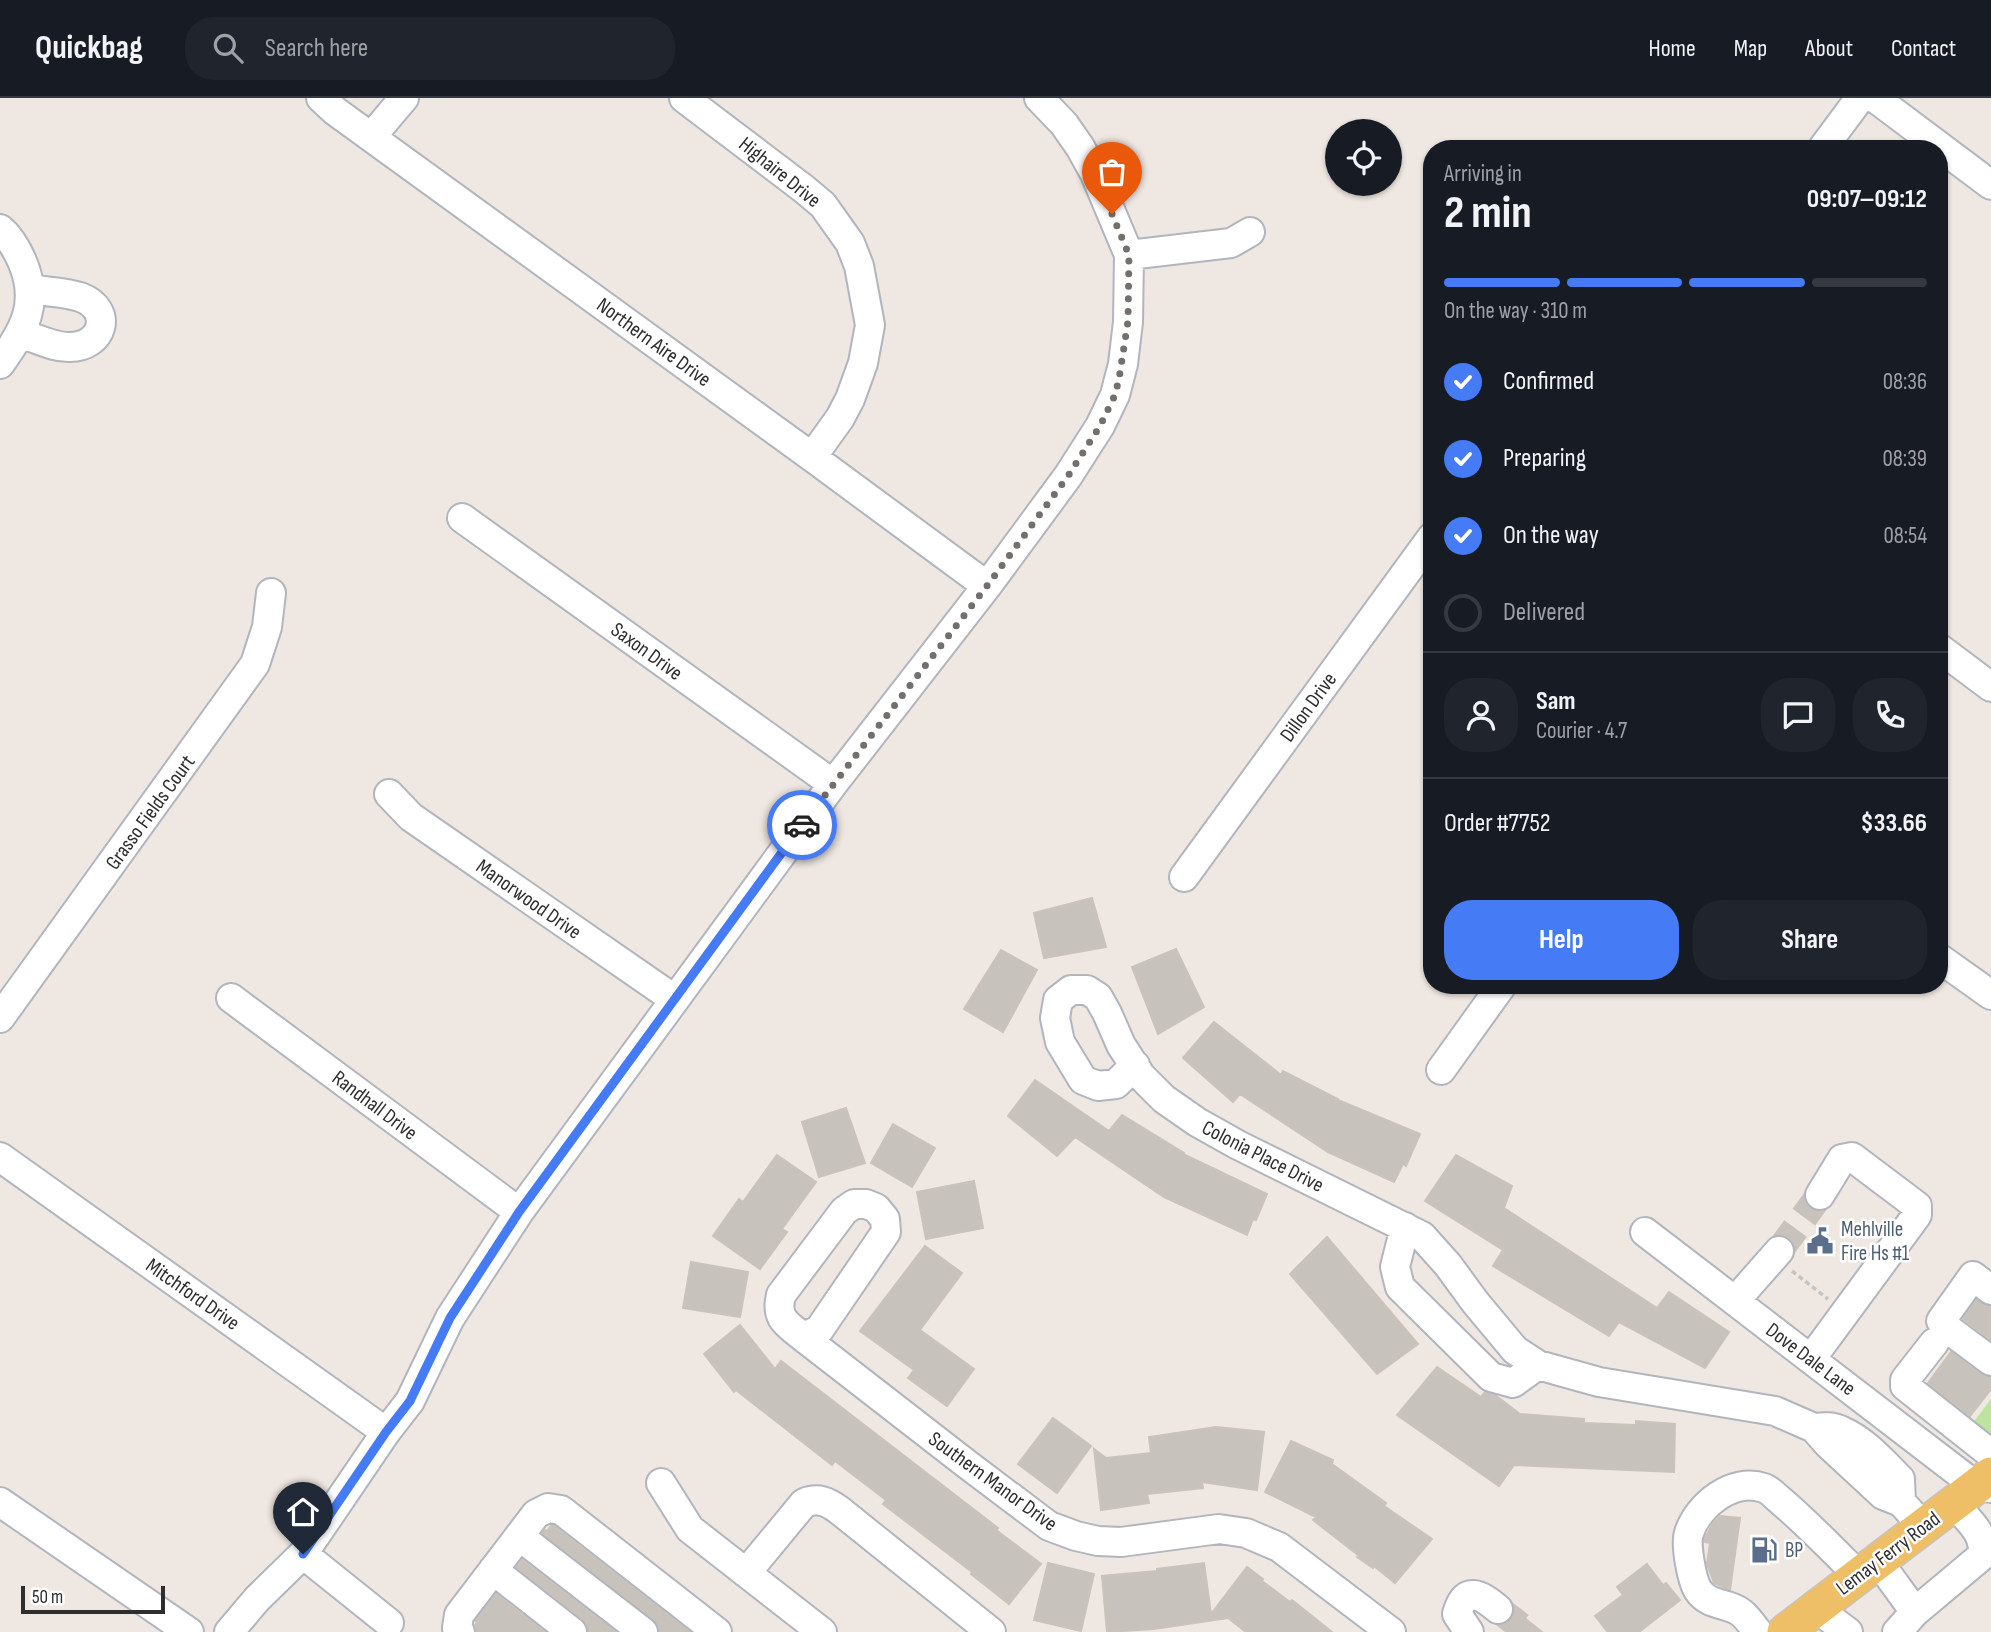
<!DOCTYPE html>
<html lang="en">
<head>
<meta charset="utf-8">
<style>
	:root { --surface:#171b24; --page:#20242c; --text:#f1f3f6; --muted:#9ea1a6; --line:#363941; --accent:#467bf6 }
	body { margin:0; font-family:"Sofia Sans Condensed",sans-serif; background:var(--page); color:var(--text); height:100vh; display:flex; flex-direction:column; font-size:26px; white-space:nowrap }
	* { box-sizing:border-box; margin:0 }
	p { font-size:23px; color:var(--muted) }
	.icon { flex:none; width:38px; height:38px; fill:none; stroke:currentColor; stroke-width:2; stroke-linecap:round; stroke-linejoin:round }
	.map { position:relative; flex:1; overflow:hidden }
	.panel { position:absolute; left:1423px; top:42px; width:525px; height:854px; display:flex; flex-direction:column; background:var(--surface); border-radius:28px; box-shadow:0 2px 5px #0004 }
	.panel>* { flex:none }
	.buttons { position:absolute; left:1325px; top:21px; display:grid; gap:14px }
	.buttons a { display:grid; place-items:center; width:77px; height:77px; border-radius:50%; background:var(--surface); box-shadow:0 2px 5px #0004; font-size:35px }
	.scale { position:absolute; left:21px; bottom:18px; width:144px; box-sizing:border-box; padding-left:7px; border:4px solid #2e2e2e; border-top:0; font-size:19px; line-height:24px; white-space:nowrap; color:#2e2e2e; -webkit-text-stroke:5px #fff; paint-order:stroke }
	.pin { position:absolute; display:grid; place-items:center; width:60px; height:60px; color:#fff; margin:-72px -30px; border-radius:50% 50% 50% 0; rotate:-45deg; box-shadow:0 0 7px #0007 }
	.pin .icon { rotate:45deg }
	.courier { position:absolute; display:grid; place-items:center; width:70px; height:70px; margin:-35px; border:5px solid #467bf6; border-radius:50%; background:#fff; color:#222; box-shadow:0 2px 9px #0007 }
	.head em { font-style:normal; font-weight:700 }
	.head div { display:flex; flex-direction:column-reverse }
	.head { display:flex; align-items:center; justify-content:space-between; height:119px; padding:0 21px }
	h1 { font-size:46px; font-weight:700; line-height:52px }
	.bar { display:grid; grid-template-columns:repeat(4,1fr); gap:10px 7px; align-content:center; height:84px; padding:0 21px }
	.bar i { height:9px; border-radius:5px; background:var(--line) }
	.bar .active { background:var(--accent) }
	.bar p { grid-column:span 4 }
	.line { display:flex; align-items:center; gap:18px; padding:0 21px; border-top:2px solid var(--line) }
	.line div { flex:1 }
	.round { display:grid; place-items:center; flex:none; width:74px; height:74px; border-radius:28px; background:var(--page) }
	ol { padding:0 21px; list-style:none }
	li { display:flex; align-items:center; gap:21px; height:77px }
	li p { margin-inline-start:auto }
	li .icon { padding:7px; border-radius:50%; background:var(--accent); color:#fff; stroke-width:4 }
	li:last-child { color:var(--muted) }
	li i { width:38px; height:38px; border:4px solid var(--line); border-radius:50% }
	.primary-button { display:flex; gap:14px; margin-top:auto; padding:14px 21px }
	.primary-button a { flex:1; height:80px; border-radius:28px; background:var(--accent); color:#fff; font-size:28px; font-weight:700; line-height:80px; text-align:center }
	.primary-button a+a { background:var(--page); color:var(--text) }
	header { display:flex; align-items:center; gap:42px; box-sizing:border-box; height:98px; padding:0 35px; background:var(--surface); border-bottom:2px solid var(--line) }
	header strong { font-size:33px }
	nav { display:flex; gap:38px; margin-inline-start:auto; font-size:24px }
	.search { width:490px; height:63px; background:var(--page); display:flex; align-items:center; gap:18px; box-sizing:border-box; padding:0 24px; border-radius:28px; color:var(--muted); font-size:26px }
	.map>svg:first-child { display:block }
	.green { fill:#bee3a0 }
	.building { fill:#c8c2bc; stroke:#cac3ba; stroke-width:2 }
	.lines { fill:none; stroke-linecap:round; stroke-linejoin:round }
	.minor-tunnel { stroke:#c8c2bd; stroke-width:28; stroke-dasharray:28 14; stroke-linecap:butt }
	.minor-casing { stroke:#b1b5be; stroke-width:32 }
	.major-casing { stroke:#c4c4c4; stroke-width:38 }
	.path { stroke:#c4c4c4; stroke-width:3.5; stroke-dasharray:5 3.5; stroke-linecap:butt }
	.minor { stroke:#fff; stroke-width:28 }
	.major { stroke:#eebf66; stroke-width:35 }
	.done { stroke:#726f6d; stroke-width:7; stroke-dasharray:0 12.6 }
	.route { stroke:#467bf6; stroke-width:9 }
	.labels { text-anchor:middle; stroke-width:5; stroke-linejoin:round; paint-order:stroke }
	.street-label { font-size:21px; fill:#2e2e2e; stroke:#fff }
	.service-label { font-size:21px; fill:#4e5e75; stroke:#fff; text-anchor:start }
</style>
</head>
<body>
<header>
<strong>Quickbag</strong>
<div class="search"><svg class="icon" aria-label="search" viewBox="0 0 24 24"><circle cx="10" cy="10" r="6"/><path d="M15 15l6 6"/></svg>Search here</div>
<nav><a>Home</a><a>Map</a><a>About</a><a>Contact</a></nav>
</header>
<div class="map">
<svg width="1991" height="1534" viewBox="0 0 1991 1534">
	<rect width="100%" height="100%" fill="#efe7e1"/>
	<!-- green -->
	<path class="green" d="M1991,1301V1336L1989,1338L1973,1325Z"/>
	<!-- building -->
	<path class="building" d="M1092,800L1106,849L1044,860L1034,815Z
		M1176,851L1204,909L1158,936L1132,869Z
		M1001,852L1037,872L1003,934L964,911Z
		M1214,924L1281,977L1283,973L1338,1001V1002L1420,1036L1406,1068L1403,1066L1394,1084L1328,1054L1240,996L1233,1004L1183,960Z
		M1035,982L1109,1033L1122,1017L1184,1055L1183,1056L1267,1096L1256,1122L1253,1121L1247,1137L1164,1099L1075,1039L1057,1058L1008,1018Z
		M846,1010L865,1065L819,1079L802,1024Z
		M893,1026L935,1050L912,1089L871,1065Z
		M777,1057L816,1084L782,1131L787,1134L760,1171L713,1138L739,1101L743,1104Z
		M1456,1057L1512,1088L1504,1110L1657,1210L1669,1194L1729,1234L1705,1270L1619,1224L1609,1238L1493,1168L1503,1152L1425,1103Z
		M974,1083L983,1130L926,1141L917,1094Z
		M1327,1139L1418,1246L1377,1276L1290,1176Z
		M925,1148L962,1175L920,1232L974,1271L947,1308L908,1280L914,1272L860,1233Z
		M691,1164L748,1174L740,1219L683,1210Z
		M1976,1202L1991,1209V1242L1963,1221Z
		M740,1227L775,1271L781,1263L998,1430L996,1432L1041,1466L1009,1506L971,1476L972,1474L883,1406L886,1402L835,1363L832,1367L736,1292L734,1294L704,1256Z
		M1951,1254L1981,1276L1991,1279V1291L1970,1318L1928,1285Z
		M1437,1269L1481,1299L1485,1294L1495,1297L1520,1316L1584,1321V1325L1636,1327V1323L1675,1326L1674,1374L1514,1367L1499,1388L1397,1317Z
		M1053,1320L1091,1348L1057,1395L1018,1366Z
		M1216,1329L1264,1334L1257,1392L1202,1384L1203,1390L1147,1396L1149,1405L1101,1412L1094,1351L1106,1360L1151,1355L1149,1339Z
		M1291,1343L1333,1362L1332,1366L1386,1405L1384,1408L1432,1441L1395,1485L1374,1468L1373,1470L1357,1459L1358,1457L1313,1422L1316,1419L1265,1394Z
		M1720,1418L1740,1420L1730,1492L1714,1485L1707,1466L1710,1445L1705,1444V1440L1713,1425Z
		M552,1427L554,1428L690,1534H659L658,1527L653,1521L542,1435L545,1432L547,1433Z
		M522,1462L616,1534H588L587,1527L582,1521L516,1469Z
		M1048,1465L1094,1476L1081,1533L1034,1522Z
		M1204,1465L1211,1516L1247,1469L1263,1481L1262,1483L1290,1504L1292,1502L1332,1534H1246L1228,1520L1154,1531L1107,1534L1102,1478L1157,1473V1471Z
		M1647,1466L1663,1487L1666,1485L1680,1502L1639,1534H1608L1595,1518L1623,1497L1617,1489Z
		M496,1496L545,1534H476L475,1527L477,1524L475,1523Z
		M1514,1512L1542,1534H1511L1502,1527L1510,1522Z"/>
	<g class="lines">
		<!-- minor-tunnel -->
		<path class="minor-tunnel" d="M1779,1153L1820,1097
			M1498,1511L1528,1534"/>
		<!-- minor casing -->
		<g class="minor-casing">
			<path id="minor" d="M321,0L335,13L812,359L987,488
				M684,0L804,91L823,107L850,145L859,168L870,227L863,265L850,301L840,320L812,359
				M1875,0L1991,87
				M372,38L404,0
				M1822,51L1860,0
				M0,131C10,139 17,152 22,163C40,205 25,231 0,266
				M1129,157L1231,145L1250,134
				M21,236C37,240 52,249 68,249C104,250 114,211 80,199C65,194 47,194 31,191
				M462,420L833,686
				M1939,550L1991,589
				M389,696L411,719L674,901
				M1184,779L1432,439
				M1939,860L1991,897
				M231,900L519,1114
				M0,920L255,566L267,529L271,495
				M1135,967L1116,986L1098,988L1083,982L1060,944L1055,920L1058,902L1071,892H1087L1098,899L1107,915L1121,947L1141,978L1164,1001L1197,1024L1238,1047L1422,1138L1448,1167L1475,1204L1515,1252L1538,1267L1599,1284L1775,1313L1814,1330L1828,1346L1883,1397L1901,1404L1923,1428
				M1441,972L1502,887
				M0,1059L386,1334
				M1405,1129L1395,1169L1400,1189L1491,1279L1513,1285L1538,1267
				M1645,1134L1976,1388L1991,1390
				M1991,1192L1973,1178L1941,1223L1948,1231L1991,1263
				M1735,1203L1779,1153
				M803,1239L819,1232L886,1134L885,1121L876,1110L866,1106H854L844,1113L781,1197C775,1221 787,1226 803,1239L968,1367L1049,1428L1076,1438L1098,1443L1121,1444L1219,1431L1246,1435L1279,1449L1391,1534
				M1934,1245L1905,1282V1288L1991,1356
				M1811,1261L1917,1117V1108L1852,1059L1842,1061L1820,1097
				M1814,1330C1823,1329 1833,1328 1842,1333C1865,1343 1883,1364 1900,1381L1901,1404
				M661,1385L690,1431L822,1534
				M0,1404L189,1534
				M519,1438L643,1534
				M303,1456L389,1525
				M1878,1463L1915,1514L1897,1534
				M493,1472L572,1534
				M746,1475L804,1405C818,1399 828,1404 839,1412L991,1534
				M1816,1510L1848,1534
				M1915,1514L1983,1457C1985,1434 1967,1421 1953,1405
				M229,1534L257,1501L303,1456L386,1334L410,1303L450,1220L519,1114L833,686L987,488L1068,378L1100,328L1115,297L1123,266L1128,224L1129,157L1095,76L1080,49L1064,26L1039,0
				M460,1534L457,1530L459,1517L536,1416L548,1410L561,1412L717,1534
				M1469,1534L1457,1516C1465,1487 1480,1496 1498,1511
				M1758,1534C1751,1526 1745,1515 1735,1511C1722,1505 1707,1506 1698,1492C1692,1483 1685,1446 1689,1435C1698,1407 1733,1379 1764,1390C1770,1392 1776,1399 1781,1403C1808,1426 1833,1452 1858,1477"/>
		</g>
		<!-- major casing -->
		<g class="major-casing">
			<path id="major" d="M1785,1534L1991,1377"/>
		</g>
		<!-- path -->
		<path class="path" d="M1792,1173L1828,1201"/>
		<!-- minor -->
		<use href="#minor" class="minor"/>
		<!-- major -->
		<use href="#major" class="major"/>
	</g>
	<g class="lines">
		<!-- done -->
		<path class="done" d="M802,727L987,488L1068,378L1100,328L1115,297L1119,281L1128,223L1129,157L1112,116"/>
		<!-- route -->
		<path class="route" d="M303,1456L386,1334L410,1303L450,1220L519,1114L802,727"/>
	</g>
	<!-- icons -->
	<defs>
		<g id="civic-bare" transform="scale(2.1)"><path d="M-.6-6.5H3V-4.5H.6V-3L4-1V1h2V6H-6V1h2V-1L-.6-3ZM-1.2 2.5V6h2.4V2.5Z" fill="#5c6f8a" stroke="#fff" stroke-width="2.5" paint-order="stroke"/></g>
		<g id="fuel-bare" transform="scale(2.1)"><path d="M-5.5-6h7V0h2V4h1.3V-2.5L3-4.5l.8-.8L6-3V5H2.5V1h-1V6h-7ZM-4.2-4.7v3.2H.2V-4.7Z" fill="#5c6f8a" stroke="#fff" stroke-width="2.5" paint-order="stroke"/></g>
	</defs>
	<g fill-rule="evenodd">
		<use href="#civic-bare" x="1820" y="1143"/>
		<use href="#fuel-bare" x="1764" y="1452"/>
	</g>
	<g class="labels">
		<!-- street labels -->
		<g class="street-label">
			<text transform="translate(780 74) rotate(39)" y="7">Highaire Drive</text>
			<text transform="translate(654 244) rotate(36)" y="7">Northern Aire Drive</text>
			<text transform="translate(647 553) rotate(36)" y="7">Saxon Drive</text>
			<text transform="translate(1308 609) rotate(-54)" y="7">Dillon Drive</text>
			<text transform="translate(150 714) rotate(-54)" y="7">Grasso Fields Court</text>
			<text transform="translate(529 801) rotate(35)" y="7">Manorwood Drive</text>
			<text transform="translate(375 1007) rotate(37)" y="7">Randhall Drive</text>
			<text transform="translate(1263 1058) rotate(27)" y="7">Colonia Place Drive</text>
			<text transform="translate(193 1196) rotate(35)" y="7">Mitchford Drive</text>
			<text transform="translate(1811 1261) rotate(37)" y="7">Dove Dale Lane</text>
			<text transform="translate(993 1383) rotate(36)" y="7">Southern Manor Drive</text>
			<text transform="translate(1888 1455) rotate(-37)" y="7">Lemay Ferry Road</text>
		</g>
		<!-- service labels -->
		<g class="service-label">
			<text x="1841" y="1138">Mehlville<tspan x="1841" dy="24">Fire Hs #1</tspan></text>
			<text x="1785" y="1459">BP</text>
		</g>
	</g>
</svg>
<div class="buttons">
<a><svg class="icon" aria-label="locate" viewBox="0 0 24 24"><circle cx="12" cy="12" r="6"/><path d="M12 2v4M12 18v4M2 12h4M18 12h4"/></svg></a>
</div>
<div class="scale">50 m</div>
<div class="pin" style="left:1112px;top:116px;background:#ea580c"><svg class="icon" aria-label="bag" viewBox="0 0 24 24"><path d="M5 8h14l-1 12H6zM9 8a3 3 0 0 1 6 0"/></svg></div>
<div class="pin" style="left:303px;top:1456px;background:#1f2937"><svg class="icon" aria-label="home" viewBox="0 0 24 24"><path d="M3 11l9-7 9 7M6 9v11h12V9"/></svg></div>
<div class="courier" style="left:802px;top:727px"><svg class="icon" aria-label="car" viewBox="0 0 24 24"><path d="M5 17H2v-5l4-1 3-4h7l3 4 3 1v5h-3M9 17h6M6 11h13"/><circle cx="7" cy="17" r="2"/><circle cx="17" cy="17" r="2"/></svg></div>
<section class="panel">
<div class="head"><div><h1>2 min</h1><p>Arriving in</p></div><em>09:07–09:12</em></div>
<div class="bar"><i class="active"></i><i class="active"></i><i class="active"></i><i></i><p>On the way · 310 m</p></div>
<ol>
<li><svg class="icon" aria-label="check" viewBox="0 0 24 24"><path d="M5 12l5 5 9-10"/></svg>Confirmed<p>08:36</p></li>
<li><svg class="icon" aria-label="check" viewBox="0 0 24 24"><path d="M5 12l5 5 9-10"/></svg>Preparing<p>08:39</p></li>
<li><svg class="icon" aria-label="check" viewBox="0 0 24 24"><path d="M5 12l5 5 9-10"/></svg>On the way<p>08:54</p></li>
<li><i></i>Delivered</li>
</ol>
<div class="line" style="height:126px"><a class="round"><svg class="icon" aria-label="person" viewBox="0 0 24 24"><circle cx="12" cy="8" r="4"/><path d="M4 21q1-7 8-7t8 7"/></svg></a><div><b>Sam</b><p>Courier · 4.7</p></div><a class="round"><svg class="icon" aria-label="chat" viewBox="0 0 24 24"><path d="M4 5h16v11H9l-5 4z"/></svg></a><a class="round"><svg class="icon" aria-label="phone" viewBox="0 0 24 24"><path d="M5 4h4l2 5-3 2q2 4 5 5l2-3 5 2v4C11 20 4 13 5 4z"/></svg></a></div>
<div class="line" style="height:91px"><div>Order #7752</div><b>$33.66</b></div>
<div class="primary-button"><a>Help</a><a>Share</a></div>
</section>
</div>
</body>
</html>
